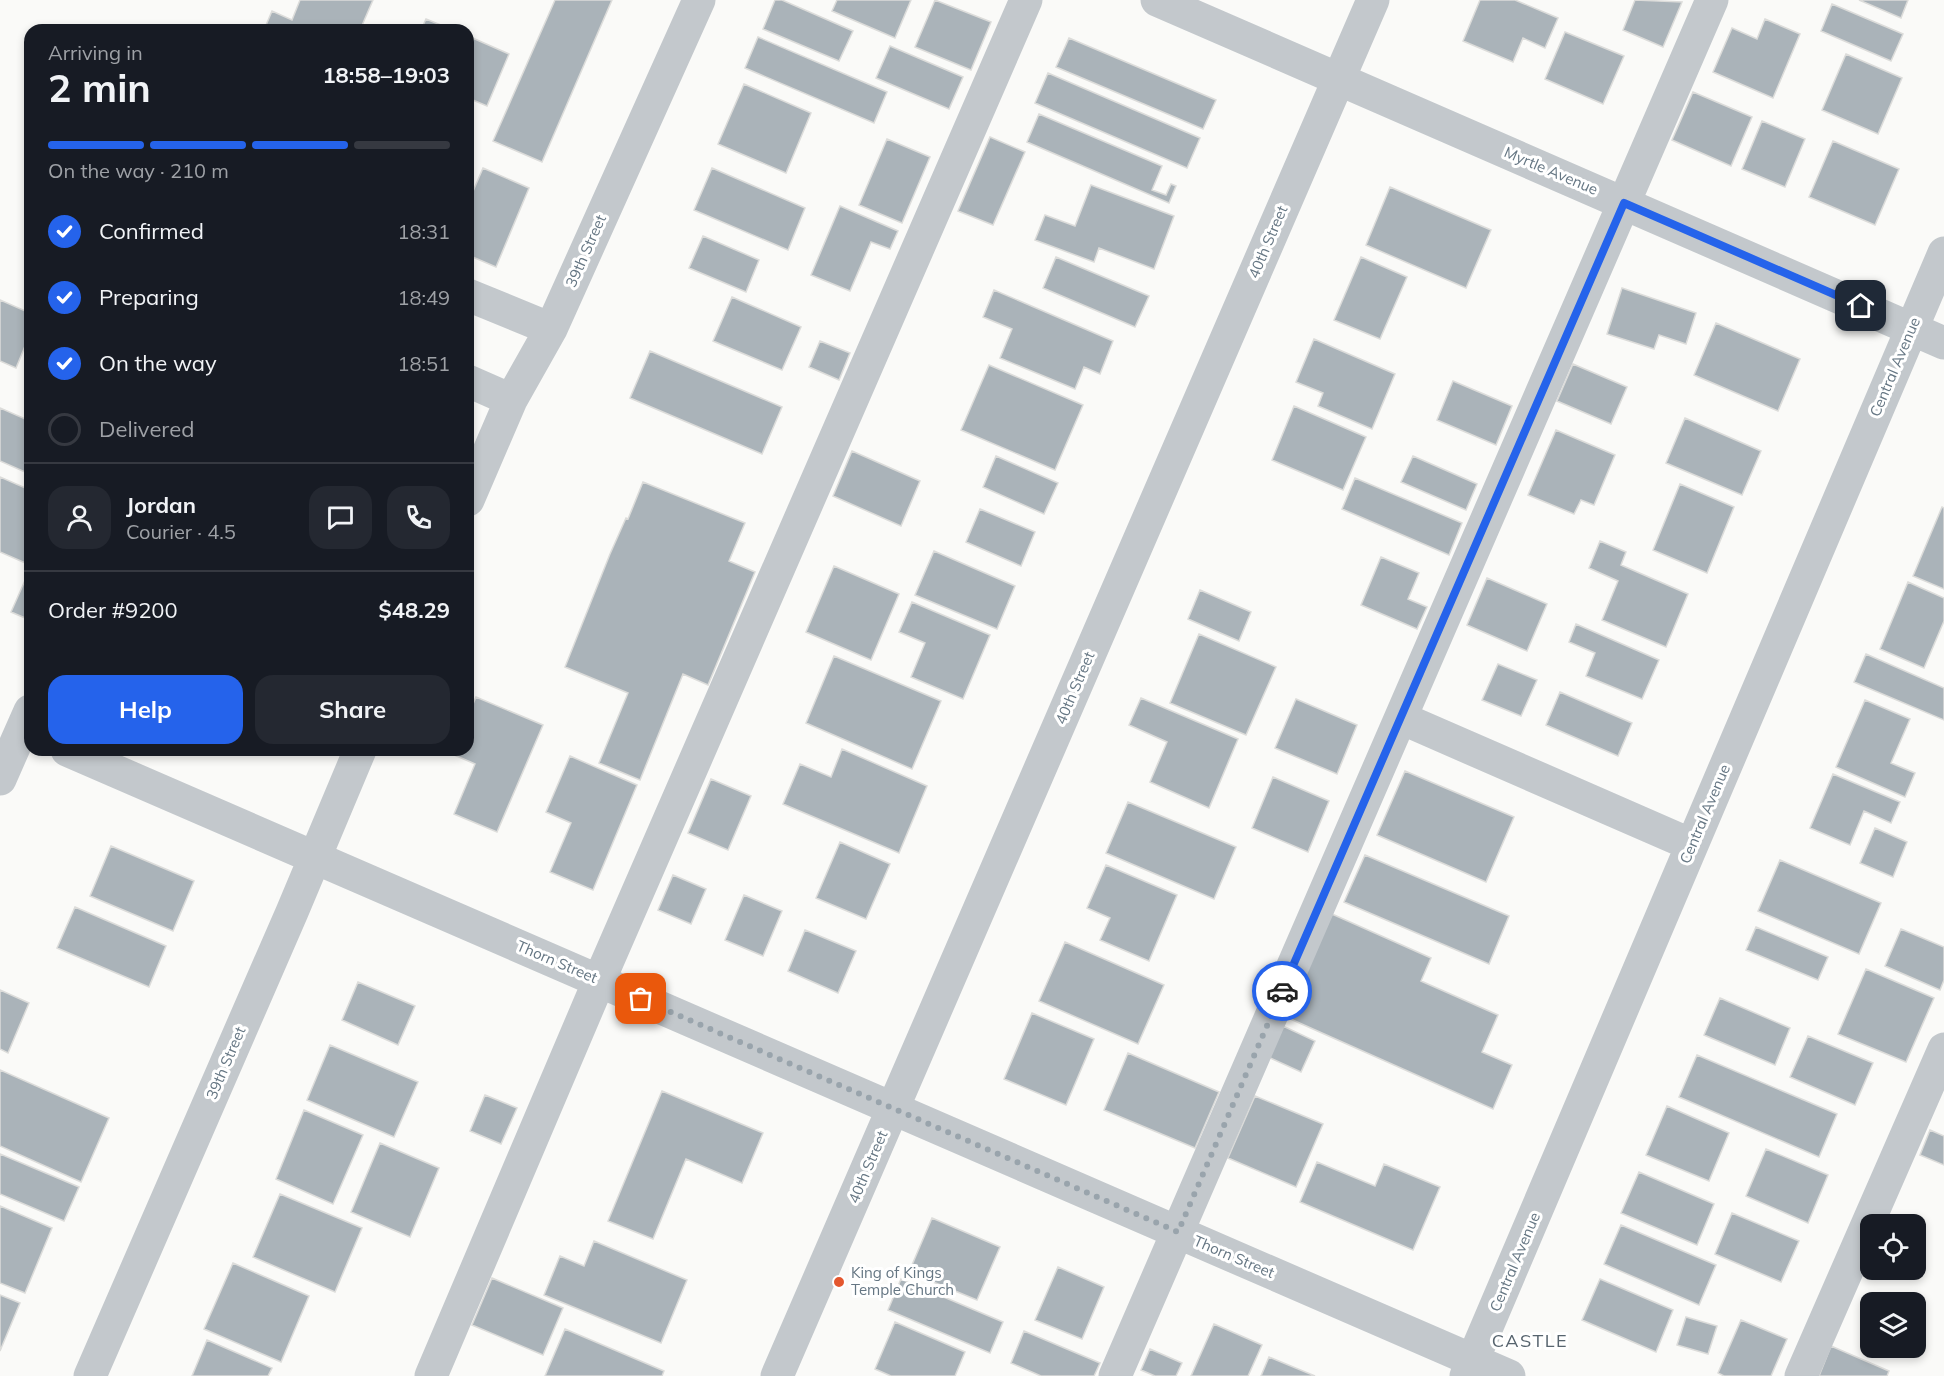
<!DOCTYPE html>
<html lang="en">
<head>
<meta charset="utf-8">
<style>
	:root { --surface:#171b24; --page:#242831; --text:#f1f3f6; --muted:#9ea1a6; --line:#363941; --accent:#2563eb }
	body { margin:0; font-family:Mulish,sans-serif; background:var(--page); color:var(--text); height:100vh; display:flex; flex-direction:column; font-size:22px; white-space:nowrap }
	* { box-sizing:border-box; margin:0 }
	p { font-size:20px; color:var(--muted) }
	.icon { flex:none; width:33px; height:33px; fill:none; stroke:currentColor; stroke-width:2; stroke-linecap:round; stroke-linejoin:round }
	.map { position:relative; flex:1; overflow:hidden }
	.panel { position:absolute; left:24px; top:24px; width:450px; height:732px; display:flex; flex-direction:column; background:var(--surface); border-radius:18px; box-shadow:0 3px 9px #0003 }
	.panel>* { flex:none }
	.buttons { position:absolute; left:1860px; top:1214px; display:grid; gap:12px }
	.buttons a { display:grid; place-items:center; width:66px; height:66px; border-radius:12px; background:var(--surface); box-shadow:0 3px 9px #0003; font-size:30px }
	.pin { position:absolute; display:grid; place-items:center; width:51px; height:51px; color:#fff; margin:-26px; border-radius:12px; box-shadow:0 3px 9px #0006 }
	.courier { position:absolute; display:grid; place-items:center; width:60px; height:60px; margin:-30px; border:4px solid #2563eb; border-radius:50%; background:#fff; color:#222; box-shadow:0 2px 8px #0007 }
	.summary em { font-style:normal; font-weight:700 }
	.summary div { display:flex; flex-direction:column-reverse }
	.summary { display:flex; align-items:center; justify-content:space-between; height:102px; padding:0 24px }
	h1 { font-size:39px; font-weight:700; line-height:45px }
	.bar { display:grid; grid-template-columns:repeat(4,1fr); gap:9px 6px; align-content:center; height:72px; padding:0 24px }
	.bar i { height:8px; border-radius:4px; background:var(--line) }
	.bar .selected { background:var(--accent) }
	.bar p { grid-column:span 4 }
	.line { display:flex; align-items:center; gap:15px; padding:0 24px; border-top:2px solid var(--line) }
	.line div { flex:1 }
	.round { display:grid; place-items:center; flex:none; width:63px; height:63px; border-radius:18px; background:var(--page) }
	ol { padding:0 24px; list-style:none }
	li { display:flex; align-items:center; gap:18px; height:66px }
	li p { margin-inline-start:auto }
	li .icon { padding:6px; border-radius:50%; background:var(--accent); color:#fff; stroke-width:4 }
	li:last-child { color:var(--muted) }
	li i { width:33px; height:33px; border:3px solid var(--line); border-radius:50% }
	.primary-button { display:flex; gap:12px; margin-top:auto; padding:12px 24px }
	.primary-button a { flex:1; height:69px; border-radius:18px; background:var(--accent); color:#fff; font-size:24px; font-weight:700; line-height:69px; text-align:center }
	.primary-button a+a { background:var(--page); color:var(--text) }
	.map>svg:first-child { display:block }
	.building { fill:#aab3b9; stroke:#dcdcda; stroke-width:1.5 }
	.lines { fill:none; stroke-linecap:round; stroke-linejoin:round }
	.minor { stroke:#c3c8cc; stroke-width:33 }
	.done { stroke:#99a4ac; stroke-width:6; stroke-dasharray:0 10.8 }
	.route { stroke:#2563eb; stroke-width:8 }
	.poi-dot { fill:#e4572e; stroke:#fff; stroke-width:2 }
	.labels { text-anchor:middle; stroke-width:6; stroke-linejoin:round; paint-order:stroke }
	.street-label { font-size:15px; fill:#657683; stroke:#fff }
	.poi-label { font-size:15px; fill:#657683; stroke:#fff; text-anchor:start }
	.quarter-label { font-size:18px; letter-spacing:1.5px; fill:#57646e; stroke:#fff }
</style>
</head>
<body>
<div class="map">
<svg width="1944" height="1376" viewBox="0 0 1944 1376">
	<rect width="100%" height="100%" fill="#fafaf8"/>
	<!-- building -->
	<path class="building" d="M300,0H373L360,30H264L272,11L292,20Z
		M555,0H612L542,162L493,141Z
		M775,0H782L853,31L839,61L763,29Z
		M837,0H911L895,38L832,11Z
		M935,0L991,22L971,70L915,47Z
		M1480,0H1515L1558,18L1545,48L1523,38L1513,62L1463,41Z
		M1635,0L1682,2L1663,47L1623,30Z
		M1859,0H1908L1901,18Z
		M1832,4L1903,34L1891,61L1821,31Z
		M426,19L453,30H421Z
		M1765,19L1800,34L1773,98L1713,72L1732,28L1757,39Z
		M1565,32L1624,56L1603,104L1545,79Z
		M468,36L509,54L487,106L468,98Z
		M758,37L887,92L874,123L745,68Z
		M1069,38L1216,100L1203,129L1056,67Z
		M890,46L963,77L949,109L876,78Z
		M1846,54L1902,78L1878,134L1822,110Z
		M1048,73L1200,138L1187,168L1035,103Z
		M744,84L811,113L786,173L718,144Z
		M1693,92L1752,117L1731,166L1672,140Z
		M1039,114L1162,166L1152,190L1166,195L1171,184L1176,186L1169,203L1027,142Z
		M1762,121L1805,139L1785,187L1742,169Z
		M990,137L1025,152L993,225L958,211Z
		M887,139L930,157L902,223L859,205Z
		M1833,141L1899,169L1875,225L1809,197Z
		M483,168L529,188L496,267L468,255V203Z
		M712,168L805,208L788,250L694,210Z
		M1091,185L1174,216L1154,269L1099,248L1094,262L1035,240L1045,215L1075,226Z
		M1390,187L1491,230L1466,288L1366,245Z
		M840,206L898,231L890,249L871,242L850,291L811,275Z
		M703,236L759,260L746,292L689,268Z
		M1056,257L1149,296L1135,327L1043,288Z
		M1361,257L1407,277L1380,339L1334,320Z
		M1622,288L1696,313L1686,344L1659,335L1654,349L1607,334Z
		M994,290L1113,341L1100,374L1084,367L1075,389L1000,358L1012,329L983,317Z
		M732,297L801,327L782,370L713,341Z
		M0,300L30,313V334L16,368L0,361Z
		M1716,323L1800,359L1778,411L1694,375Z
		M1314,339L1395,374L1372,429L1318,406L1323,393L1296,382Z
		M820,341L850,353L839,380L809,367Z
		M650,351L782,407L762,454L630,398Z
		M1573,364L1627,387L1611,424L1557,401Z
		M989,365L1083,405L1055,470L961,430Z
		M1453,381L1512,406L1496,445L1437,420Z
		M1294,406L1366,437L1343,490L1272,460Z
		M0,408L30,421V460L25,472L0,461Z
		M1685,418L1761,451L1742,495L1666,463Z
		M1556,430L1615,455L1594,505L1581,500L1574,514L1528,495Z
		M852,451L920,481L901,526L833,496Z
		M996,456L1058,483L1044,514L983,487Z
		M1413,456L1477,484L1466,510L1401,482Z
		M0,477L30,490V565L0,552Z
		M1355,478L1462,523L1449,555L1342,509Z
		M643,482L745,523L729,561L755,572L708,685L683,674L640,780L599,763L628,693L565,667L610,554L626,518L628,519Z
		M1680,484L1734,507L1707,573L1653,550Z
		M1942,507L1944,508V589L1913,576Z
		M980,509L1035,532L1021,566L966,542Z
		M1600,541L1626,552L1621,565L1688,594L1666,647L1602,620L1618,581L1589,568Z
		M934,551L1015,586L997,629L915,595Z
		M1381,557L1419,573L1408,599L1427,607L1417,629L1361,605Z
		M834,566L899,594L871,660L806,632Z
		M27,576L30,577V620L11,612Z
		M1487,578L1547,604L1527,651L1467,625Z
		M1908,582L1944,598V621L1924,668L1880,649Z
		M1200,590L1251,612L1239,641L1188,619Z
		M912,602L990,635L963,699L911,677L925,643L899,632Z
		M1576,624L1659,660L1642,699L1586,676L1595,653L1569,642Z
		M1199,634L1276,667L1246,735L1170,703Z
		M1866,654L1944,688V720L1854,682Z
		M834,656L941,701L912,769L806,723Z
		M1498,664L1537,680L1521,716L1482,700Z
		M1560,692L1632,723L1618,756L1546,725Z
		M476,697L543,725L497,832L454,814L475,764L452,754L453,750H468V716Z
		M1141,698L1238,739L1209,808L1150,782L1167,742L1129,725Z
		M1296,699L1357,725L1337,774L1275,748Z
		M1865,700L1910,719L1891,763L1915,773L1905,797L1836,767Z
		M842,749L927,786L899,853L783,804L800,764L831,777Z
		M570,756L637,785L593,890L550,872L571,823L546,812Z
		M1405,771L1514,817L1486,882L1377,835Z
		M1833,774L1900,802L1891,823L1864,811L1850,845L1810,828Z
		M1273,777L1329,801L1308,852L1252,828Z
		M711,779L751,796L728,850L688,833Z
		M1128,802L1236,847L1214,899L1106,853Z
		M1875,828L1907,842L1893,877L1860,863Z
		M840,842L890,864L866,919L816,898Z
		M111,846L194,881L173,931L90,896Z
		M1365,855L1509,916L1489,964L1344,902Z
		M1780,860L1881,903L1859,954L1758,911Z
		M1106,865L1177,895L1149,961L1100,940L1110,918L1087,908Z
		M673,875L706,889L691,924L658,910Z
		M744,895L782,911L763,956L725,940Z
		M75,907L166,946L149,987L57,948Z
		M1332,914L1431,958L1421,981L1498,1015L1482,1052L1512,1065L1493,1109L1286,1017Z
		M1756,927L1828,957L1818,980L1746,950Z
		M1901,929L1944,947V980L1940,990L1885,966Z
		M805,930L856,951L838,993L788,971Z
		M1065,942L1164,985L1138,1044L1039,1001Z
		M1866,969L1934,998L1906,1062L1838,1034Z
		M358,982L415,1006L398,1045L342,1020Z
		M0,990L29,1003L8,1053L0,1049Z
		M1720,998L1790,1028L1775,1065L1704,1035Z
		M1032,1013L1094,1039L1066,1105L1004,1079Z
		M1283,1026L1315,1041L1301,1072L1268,1057Z
		M1808,1036L1873,1063L1855,1105L1790,1077Z
		M330,1045L418,1082L394,1137L307,1100Z
		M1128,1053L1219,1092L1195,1148L1104,1110Z
		M1697,1055L1837,1114L1819,1157L1679,1097Z
		M0,1070L109,1118L81,1182L0,1146Z
		M662,1091L763,1133L742,1183L686,1159L653,1239L608,1221Z
		M485,1095L517,1108L501,1144L470,1131Z
		M1255,1096L1323,1124L1296,1187L1228,1158Z
		M1667,1106L1729,1133L1709,1181L1646,1155Z
		M304,1110L363,1135L333,1204L276,1179Z
		M1930,1130L1944,1136V1165L1920,1155Z
		M380,1143L439,1168L410,1237L351,1212Z
		M1766,1149L1828,1175L1808,1223L1746,1196Z
		M0,1154L79,1187L64,1221L0,1194Z
		M1317,1162L1375,1186L1384,1164L1440,1187L1413,1250L1300,1202Z
		M1639,1172L1714,1204L1697,1245L1621,1213Z
		M280,1194L362,1228L335,1292L253,1257Z
		M0,1206L52,1228L25,1293L0,1283Z
		M1732,1213L1799,1241L1781,1282L1715,1254Z
		M932,1218L1000,1247L977,1300L909,1272Z
		M1621,1225L1716,1265L1699,1305L1604,1264Z
		M594,1241L687,1280L661,1343L544,1295L560,1256L584,1266Z
		M233,1263L309,1296L281,1362L204,1329Z
		M1058,1267L1104,1287L1082,1339L1035,1320Z
		M492,1278L563,1308L543,1355L472,1325Z
		M901,1279L1003,1322L990,1353L888,1310Z
		M1600,1279L1673,1310L1656,1352L1582,1320Z
		M0,1295L20,1303L0,1351Z
		M1686,1317L1717,1326L1708,1354L1677,1345Z
		M1741,1320L1787,1339L1771,1376H1724L1718,1373Z
		M895,1322L965,1352L955,1376H891L875,1369Z
		M1214,1324L1262,1345L1248,1376H1191Z
		M565,1329L664,1371L662,1376H545Z
		M1024,1331L1100,1363L1094,1376H1041L1011,1363Z
		M207,1340L272,1368L268,1376H192Z
		M1831,1346L1889,1371L1887,1376H1819Z
		M1150,1349L1182,1363L1176,1376H1155L1141,1370Z
		M1269,1357L1315,1376H1261Z"/>
	<g class="lines">
		<!-- minor -->
		<path class="minor" d="M1157,0L1944,343
			M468,295L551,329
			M468,381L511,400
			M468,500L511,400L551,329L699,0
			M1401,718L1692,845
			M67,750L1509,1376
			M0,779L30,711
			M90,1376L292,912L360,750
			M431,1376L599,981L1026,0
			M777,1376L1373,0
			M1115,1376L1712,0
			M1466,1376L1944,253
			M1801,1376L1944,1049"/>
	</g>
	<g class="lines">
		<!-- done -->
		<path class="done" d="M641,999L1178,1232L1282,991"/>
		<!-- route -->
		<path class="route" d="M1282,991L1624,203L1861,306"/>
	</g>
	<!-- markers -->
	<circle class="poi-dot" cx="839" cy="1282" r="6"/>
	<g class="labels">
		<!-- street labels -->
		<g class="street-label">
			<text transform="translate(1551 171) rotate(23)" y="5">Myrtle Avenue</text>
			<text transform="translate(1268 242) rotate(-67)" y="5">40th Street</text>
			<text transform="translate(586 251) rotate(-66)" y="5">39th Street</text>
			<text transform="translate(1895 367) rotate(-67)" y="5">Central Avenue</text>
			<text transform="translate(1075 688) rotate(-67)" y="5">40th Street</text>
			<text transform="translate(1705 814) rotate(-67)" y="5">Central Avenue</text>
			<text transform="translate(557 962) rotate(23)" y="5">Thorn Street</text>
			<text transform="translate(226 1063) rotate(-67)" y="5">39th Street</text>
			<text transform="translate(868 1167) rotate(-67)" y="5">40th Street</text>
			<text transform="translate(1234 1257) rotate(23)" y="5">Thorn Street</text>
			<text transform="translate(1515 1262) rotate(-67)" y="5">Central Avenue</text>
		</g>
		<!-- poi labels -->
		<g class="poi-label">
			<text x="851" y="1278">King of Kings<tspan x="851" dy="17">Temple Church</tspan></text>
		</g>
		<!-- quarter labels -->
		<g class="quarter-label">
			<text x="1530" y="1347">CASTLE</text>
		</g>
	</g>
</svg>
<div class="buttons">
<a><svg class="icon" aria-label="locate" viewBox="0 0 24 24"><circle cx="12" cy="12" r="6"/><path d="M12 2v4M12 18v4M2 12h4M18 12h4"/></svg></a>
<a><svg class="icon" aria-label="layers" viewBox="0 0 24 24"><path d="M12 4l9 5-9 5-9-5zM3 14l9 5 9-5"/></svg></a>
</div>
<div class="pin" style="left:641px;top:999px;background:#ea580c"><svg class="icon" aria-label="bag" viewBox="0 0 24 24"><path d="M5 8h14l-1 12H6zM9 8a3 3 0 0 1 6 0"/></svg></div>
<div class="pin" style="left:1861px;top:306px;background:#1f2937"><svg class="icon" aria-label="home" viewBox="0 0 24 24"><path d="M3 11l9-7 9 7M6 9v11h12V9"/></svg></div>
<div class="courier" style="left:1282px;top:991px"><svg class="icon" aria-label="car" viewBox="0 0 24 24"><path d="M5 17H2v-5l4-1 3-4h7l3 4 3 1v5h-3M9 17h6M6 11h13"/><circle cx="7" cy="17" r="2"/><circle cx="17" cy="17" r="2"/></svg></div>
<section class="panel">
<div class="summary"><div><h1>2 min</h1><p>Arriving in</p></div><em>18:58–19:03</em></div>
<div class="bar"><i class="selected"></i><i class="selected"></i><i class="selected"></i><i></i><p>On the way · 210 m</p></div>
<ol>
<li><svg class="icon" aria-label="check" viewBox="0 0 24 24"><path d="M5 12l5 5 9-10"/></svg>Confirmed<p>18:31</p></li>
<li><svg class="icon" aria-label="check" viewBox="0 0 24 24"><path d="M5 12l5 5 9-10"/></svg>Preparing<p>18:49</p></li>
<li><svg class="icon" aria-label="check" viewBox="0 0 24 24"><path d="M5 12l5 5 9-10"/></svg>On the way<p>18:51</p></li>
<li><i></i>Delivered</li>
</ol>
<div class="line" style="height:108px"><a class="round"><svg class="icon" aria-label="person" viewBox="0 0 24 24"><circle cx="12" cy="8" r="4"/><path d="M4 21q1-7 8-7t8 7"/></svg></a><div><b>Jordan</b><p>Courier · 4.5</p></div><a class="round"><svg class="icon" aria-label="chat" viewBox="0 0 24 24"><path d="M4 5h16v11H9l-5 4z"/></svg></a><a class="round"><svg class="icon" aria-label="phone" viewBox="0 0 24 24"><path d="M5 4h4l2 5-3 2q2 4 5 5l2-3 5 2v4C11 20 4 13 5 4z"/></svg></a></div>
<div class="line" style="height:78px"><div>Order #9200</div><b>$48.29</b></div>
<div class="primary-button"><a>Help</a><a>Share</a></div>
</section>
</div>
</body>
</html>
